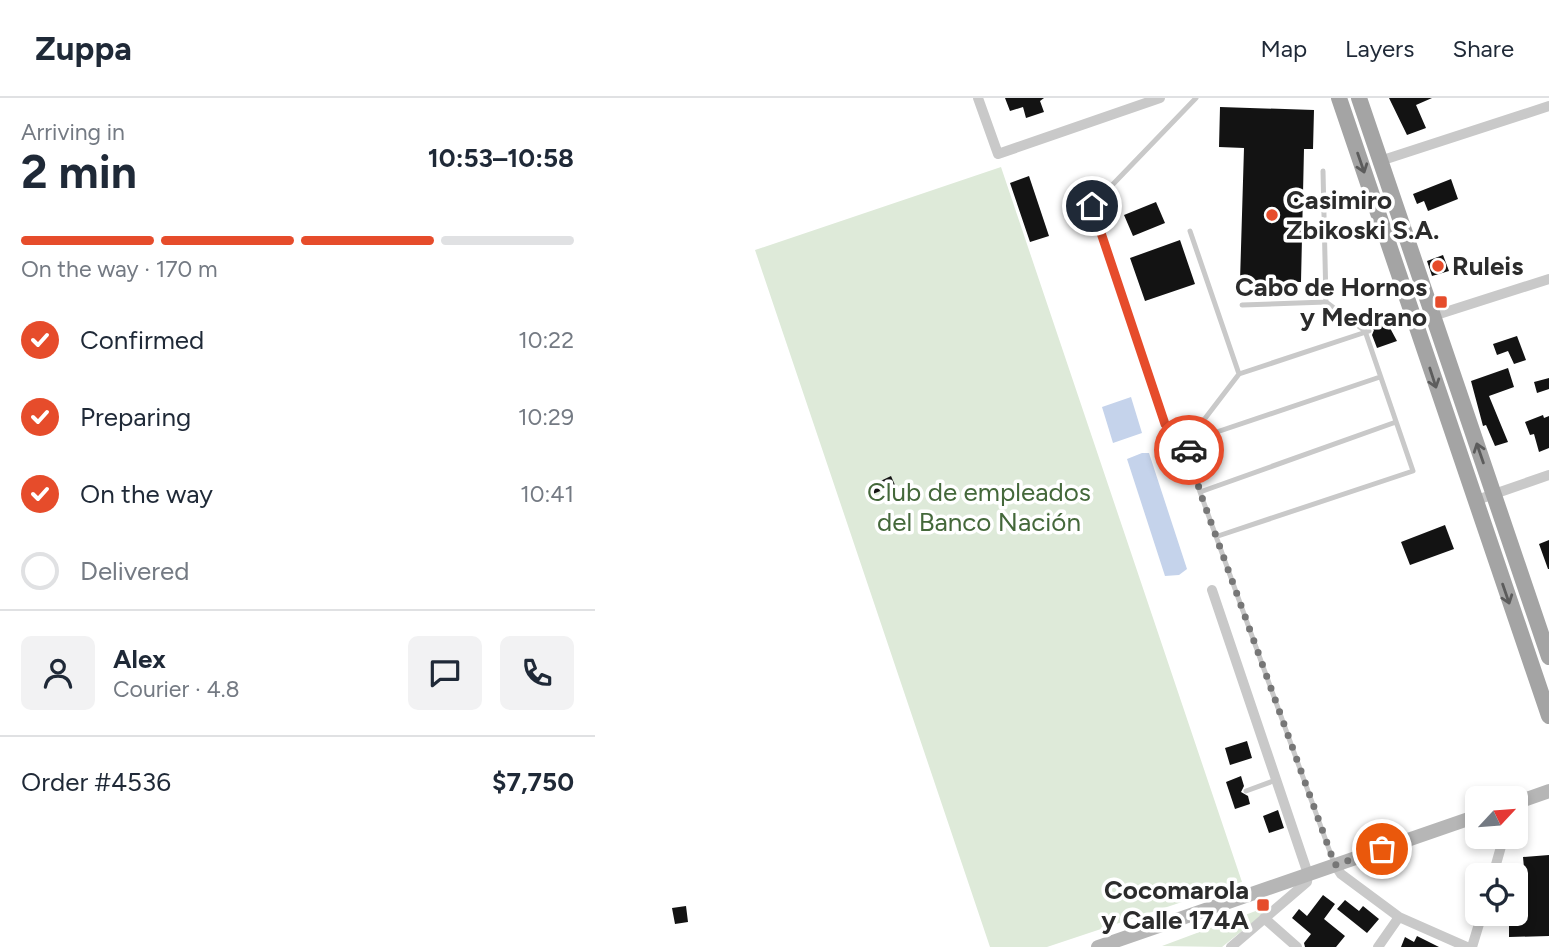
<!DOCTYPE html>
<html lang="en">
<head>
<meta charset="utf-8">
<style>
	:root { --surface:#fff; --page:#f2f2f3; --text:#1f2937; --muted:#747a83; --line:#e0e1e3; --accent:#e64c2b }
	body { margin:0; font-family:Figtree,sans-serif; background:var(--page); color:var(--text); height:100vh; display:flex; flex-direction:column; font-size:26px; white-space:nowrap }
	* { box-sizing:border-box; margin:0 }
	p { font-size:23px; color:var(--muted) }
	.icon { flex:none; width:38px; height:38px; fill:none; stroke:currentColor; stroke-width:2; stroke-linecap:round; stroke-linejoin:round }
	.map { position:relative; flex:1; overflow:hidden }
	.side { display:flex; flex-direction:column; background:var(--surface); width:595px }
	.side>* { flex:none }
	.needle { width:46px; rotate:64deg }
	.controls { position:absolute; left:870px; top:688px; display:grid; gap:14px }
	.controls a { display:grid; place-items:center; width:63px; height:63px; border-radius:10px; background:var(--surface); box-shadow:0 4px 10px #0003; font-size:35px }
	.pin { position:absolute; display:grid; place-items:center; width:60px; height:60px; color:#fff; margin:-30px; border:4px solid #fff; border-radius:50%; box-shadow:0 2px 7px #0007 }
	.courier { position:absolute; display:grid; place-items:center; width:70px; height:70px; margin:-35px; border:5px solid #e64c2b; border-radius:50%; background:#fff; color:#222; box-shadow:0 2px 9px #0007 }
	.head em { font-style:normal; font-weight:700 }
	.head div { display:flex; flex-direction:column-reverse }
	.head { display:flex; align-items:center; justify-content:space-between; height:119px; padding:0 21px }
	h1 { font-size:46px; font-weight:700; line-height:52px }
	.bar { display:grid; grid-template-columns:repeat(4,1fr); gap:10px 7px; align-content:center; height:84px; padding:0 21px }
	.bar i { height:9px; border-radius:5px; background:var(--line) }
	.bar .on { background:var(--accent) }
	.bar p { grid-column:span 4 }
	.line { display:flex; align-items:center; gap:18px; padding:0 21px; border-top:2px solid var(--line) }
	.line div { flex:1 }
	.round { display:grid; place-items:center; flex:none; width:74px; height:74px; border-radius:10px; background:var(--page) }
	ol { padding:0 21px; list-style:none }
	li { display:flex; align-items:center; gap:21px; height:77px }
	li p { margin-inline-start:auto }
	li .icon { padding:7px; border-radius:50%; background:var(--accent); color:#fff; stroke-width:4 }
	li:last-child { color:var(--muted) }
	li i { width:38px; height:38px; border:4px solid var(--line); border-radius:50% }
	header { display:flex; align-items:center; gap:42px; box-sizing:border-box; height:98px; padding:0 35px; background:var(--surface); border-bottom:2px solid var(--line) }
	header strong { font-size:33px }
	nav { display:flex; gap:38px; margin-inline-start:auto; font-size:24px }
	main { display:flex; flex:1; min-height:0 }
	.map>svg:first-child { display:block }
	.green { fill:#deead9 }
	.water { fill:#c5d3eb }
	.building { fill:#131313 }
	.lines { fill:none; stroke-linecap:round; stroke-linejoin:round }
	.lane { stroke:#c9c9c9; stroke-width:5 }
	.street { stroke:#c9c9c9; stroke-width:10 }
	.secondary { stroke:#b6b6b6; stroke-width:14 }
	.primary { stroke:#a4a4a4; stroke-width:16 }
	.oneway { stroke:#5c5c5c }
	.done { stroke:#767676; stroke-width:7; stroke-dasharray:0 12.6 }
	.route { stroke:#e64c2b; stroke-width:9 }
	.poi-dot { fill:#e64c2b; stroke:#fff; stroke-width:2.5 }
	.labels { text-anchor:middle; stroke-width:7; stroke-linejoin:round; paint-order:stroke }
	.poi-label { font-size:26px; font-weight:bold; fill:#2c2c2c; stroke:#fff; text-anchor:start }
	.park-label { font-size:26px; fill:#44683a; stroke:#fff }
</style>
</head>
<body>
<header>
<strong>Zuppa</strong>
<nav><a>Map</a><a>Layers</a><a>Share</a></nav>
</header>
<main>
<section class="side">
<div class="head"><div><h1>2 min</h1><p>Arriving in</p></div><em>10:53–10:58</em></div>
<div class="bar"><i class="on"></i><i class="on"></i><i class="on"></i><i></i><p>On the way · 170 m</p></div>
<ol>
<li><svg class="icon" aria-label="check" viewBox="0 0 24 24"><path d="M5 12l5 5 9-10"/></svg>Confirmed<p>10:22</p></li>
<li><svg class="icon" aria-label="check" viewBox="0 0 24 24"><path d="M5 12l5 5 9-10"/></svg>Preparing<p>10:29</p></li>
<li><svg class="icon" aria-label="check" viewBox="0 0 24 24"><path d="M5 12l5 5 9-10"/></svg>On the way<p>10:41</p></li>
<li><i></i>Delivered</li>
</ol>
<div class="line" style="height:126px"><a class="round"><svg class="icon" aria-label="person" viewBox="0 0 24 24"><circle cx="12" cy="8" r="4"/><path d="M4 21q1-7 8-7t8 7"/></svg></a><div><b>Alex</b><p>Courier · 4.8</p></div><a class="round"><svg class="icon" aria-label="chat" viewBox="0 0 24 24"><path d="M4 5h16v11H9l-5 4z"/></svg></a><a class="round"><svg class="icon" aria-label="phone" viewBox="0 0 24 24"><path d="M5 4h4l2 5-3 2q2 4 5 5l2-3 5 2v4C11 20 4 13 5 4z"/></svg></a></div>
<div class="line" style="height:91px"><div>Order #4536</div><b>$7,750</b></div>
</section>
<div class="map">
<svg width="954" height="849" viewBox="0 0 954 849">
	<rect width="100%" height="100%" fill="#fff"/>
	<!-- green -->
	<path class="green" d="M406,69L647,784L452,849H395L160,152Z
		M666,811L668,816L627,849L567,848Z"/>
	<!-- water -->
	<path class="water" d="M536,299L547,335L518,345L507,309Z
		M547,355H554L592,471L584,477L570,478L532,361Z"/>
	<!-- building -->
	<path class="building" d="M410,0H449L445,3L449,14L431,20L428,9L415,13Z
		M794,0H837L821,7L831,30L812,37Z
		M625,9L719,12L718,51H709L706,184L645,183L649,50L624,49Z
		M434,78L454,138L435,144L415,85Z
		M856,81L863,101L833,113L829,103L822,106L818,96Z
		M561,104L570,125L538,138L529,117Z
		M585,142L600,186L550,203L535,160Z
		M848,157L854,173L837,178L832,163Z
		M794,219L795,230L802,243L782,250L777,237L779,232L773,226Z
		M922,238L931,262L919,266L913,253L902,257L898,246Z
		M913,270L919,289L894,298L913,344L900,348L891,327L888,328L876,283Z
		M954,280V291L942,295L939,284Z
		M948,317L949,320L954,318V350L944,354L939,336L935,337L930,324Z
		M296,378L300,387L278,396L275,388Z
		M850,427L859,451L815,467L806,444Z
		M954,442V471H953L944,446Z
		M652,643L657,660L635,667L630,650Z
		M646,678L649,688L646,694L653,698L655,706L640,711L631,684Z
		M683,712L689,730L674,735L668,718Z
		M954,757V838L914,839V818L920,817V770H929L928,759Z
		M728,797L740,806L729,821L750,838L741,849H710L709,845L716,836L697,820L704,811L712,818Z
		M750,802L764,813L768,808L784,821L772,835L742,811Z
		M91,808L93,824L80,826L77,810Z
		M822,838L844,849H806L810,839L819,844Z"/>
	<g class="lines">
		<!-- lane -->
		<path class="lane" d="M601,0L497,108L570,326L592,344L605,394L739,765
			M728,73L731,204
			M595,133L644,276
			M800,229L816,223
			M592,344L644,276L774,233
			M592,344L785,279
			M605,394L801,324
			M623,438L818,373L770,233L731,204L647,207
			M651,693L681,682"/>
		<!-- street -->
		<path class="street" d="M383,0L403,56L565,0
			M785,63L954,8
			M838,218L954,181
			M879,403L954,377
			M617,492L713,776L712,784L636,849
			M740,767L746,776L804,819L872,849
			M898,777L909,738
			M669,820L702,849
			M783,849L804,819
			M877,849L887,816"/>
		<!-- secondary -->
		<path class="secondary" d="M920,705L954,693
			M503,849L882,718"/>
		<!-- primary -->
		<path class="primary" d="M744,0L954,618
			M764,0L954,559"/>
	</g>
	<!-- one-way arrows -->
	<defs><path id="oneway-shaft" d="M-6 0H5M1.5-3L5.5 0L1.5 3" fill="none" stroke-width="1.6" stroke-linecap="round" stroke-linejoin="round" transform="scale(1.75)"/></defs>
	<g class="oneway">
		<use href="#oneway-shaft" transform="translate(766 65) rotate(71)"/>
		<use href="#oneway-shaft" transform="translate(838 280) rotate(72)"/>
		<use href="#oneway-shaft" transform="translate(885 355) rotate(-109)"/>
		<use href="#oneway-shaft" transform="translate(911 496) rotate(71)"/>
	</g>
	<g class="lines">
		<!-- done -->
		<path class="done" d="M594,352L605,394L740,767L787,751"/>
		<!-- route -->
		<path class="route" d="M497,108L570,326L592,344L594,352"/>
	</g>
	<!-- markers -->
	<g class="poi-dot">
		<circle cx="677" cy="117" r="7"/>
		<circle cx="843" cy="168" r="7"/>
		<rect x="839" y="197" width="14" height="14" rx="3.5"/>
		<rect x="661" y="800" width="14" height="14" rx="3.5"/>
	</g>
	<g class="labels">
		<!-- poi labels -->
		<g class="poi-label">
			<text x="691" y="111">Casimiro<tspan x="691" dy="30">Zbikoski S.A.</tspan></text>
			<text x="857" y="177">Ruleis</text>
			<text x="832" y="198" text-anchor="end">Cabo de Hornos<tspan x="832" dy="30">y Medrano</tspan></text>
			<text x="654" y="801" text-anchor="end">Cocomarola<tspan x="654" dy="30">y Calle 174A</tspan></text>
		</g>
		<!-- park labels -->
		<g class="park-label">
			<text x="384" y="403">Club de empleados<tspan x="384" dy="30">del Banco Nación</tspan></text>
		</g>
	</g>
</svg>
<div class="controls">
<a><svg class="needle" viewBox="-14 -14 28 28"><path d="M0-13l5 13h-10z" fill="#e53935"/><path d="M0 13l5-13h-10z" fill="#747a83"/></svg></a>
<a><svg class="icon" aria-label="locate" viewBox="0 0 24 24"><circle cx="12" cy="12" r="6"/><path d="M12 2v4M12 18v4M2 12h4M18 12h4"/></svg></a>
</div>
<div class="pin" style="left:787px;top:751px;background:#ea580c"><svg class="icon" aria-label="bag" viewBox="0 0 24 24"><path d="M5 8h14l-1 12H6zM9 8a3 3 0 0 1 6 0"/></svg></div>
<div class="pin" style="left:497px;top:108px;background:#1f2937"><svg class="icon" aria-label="home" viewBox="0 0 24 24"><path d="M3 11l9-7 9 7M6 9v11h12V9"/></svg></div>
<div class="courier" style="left:594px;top:352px"><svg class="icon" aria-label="car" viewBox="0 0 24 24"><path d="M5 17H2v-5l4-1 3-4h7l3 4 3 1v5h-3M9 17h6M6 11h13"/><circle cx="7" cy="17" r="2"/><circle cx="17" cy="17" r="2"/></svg></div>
</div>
</main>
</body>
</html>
